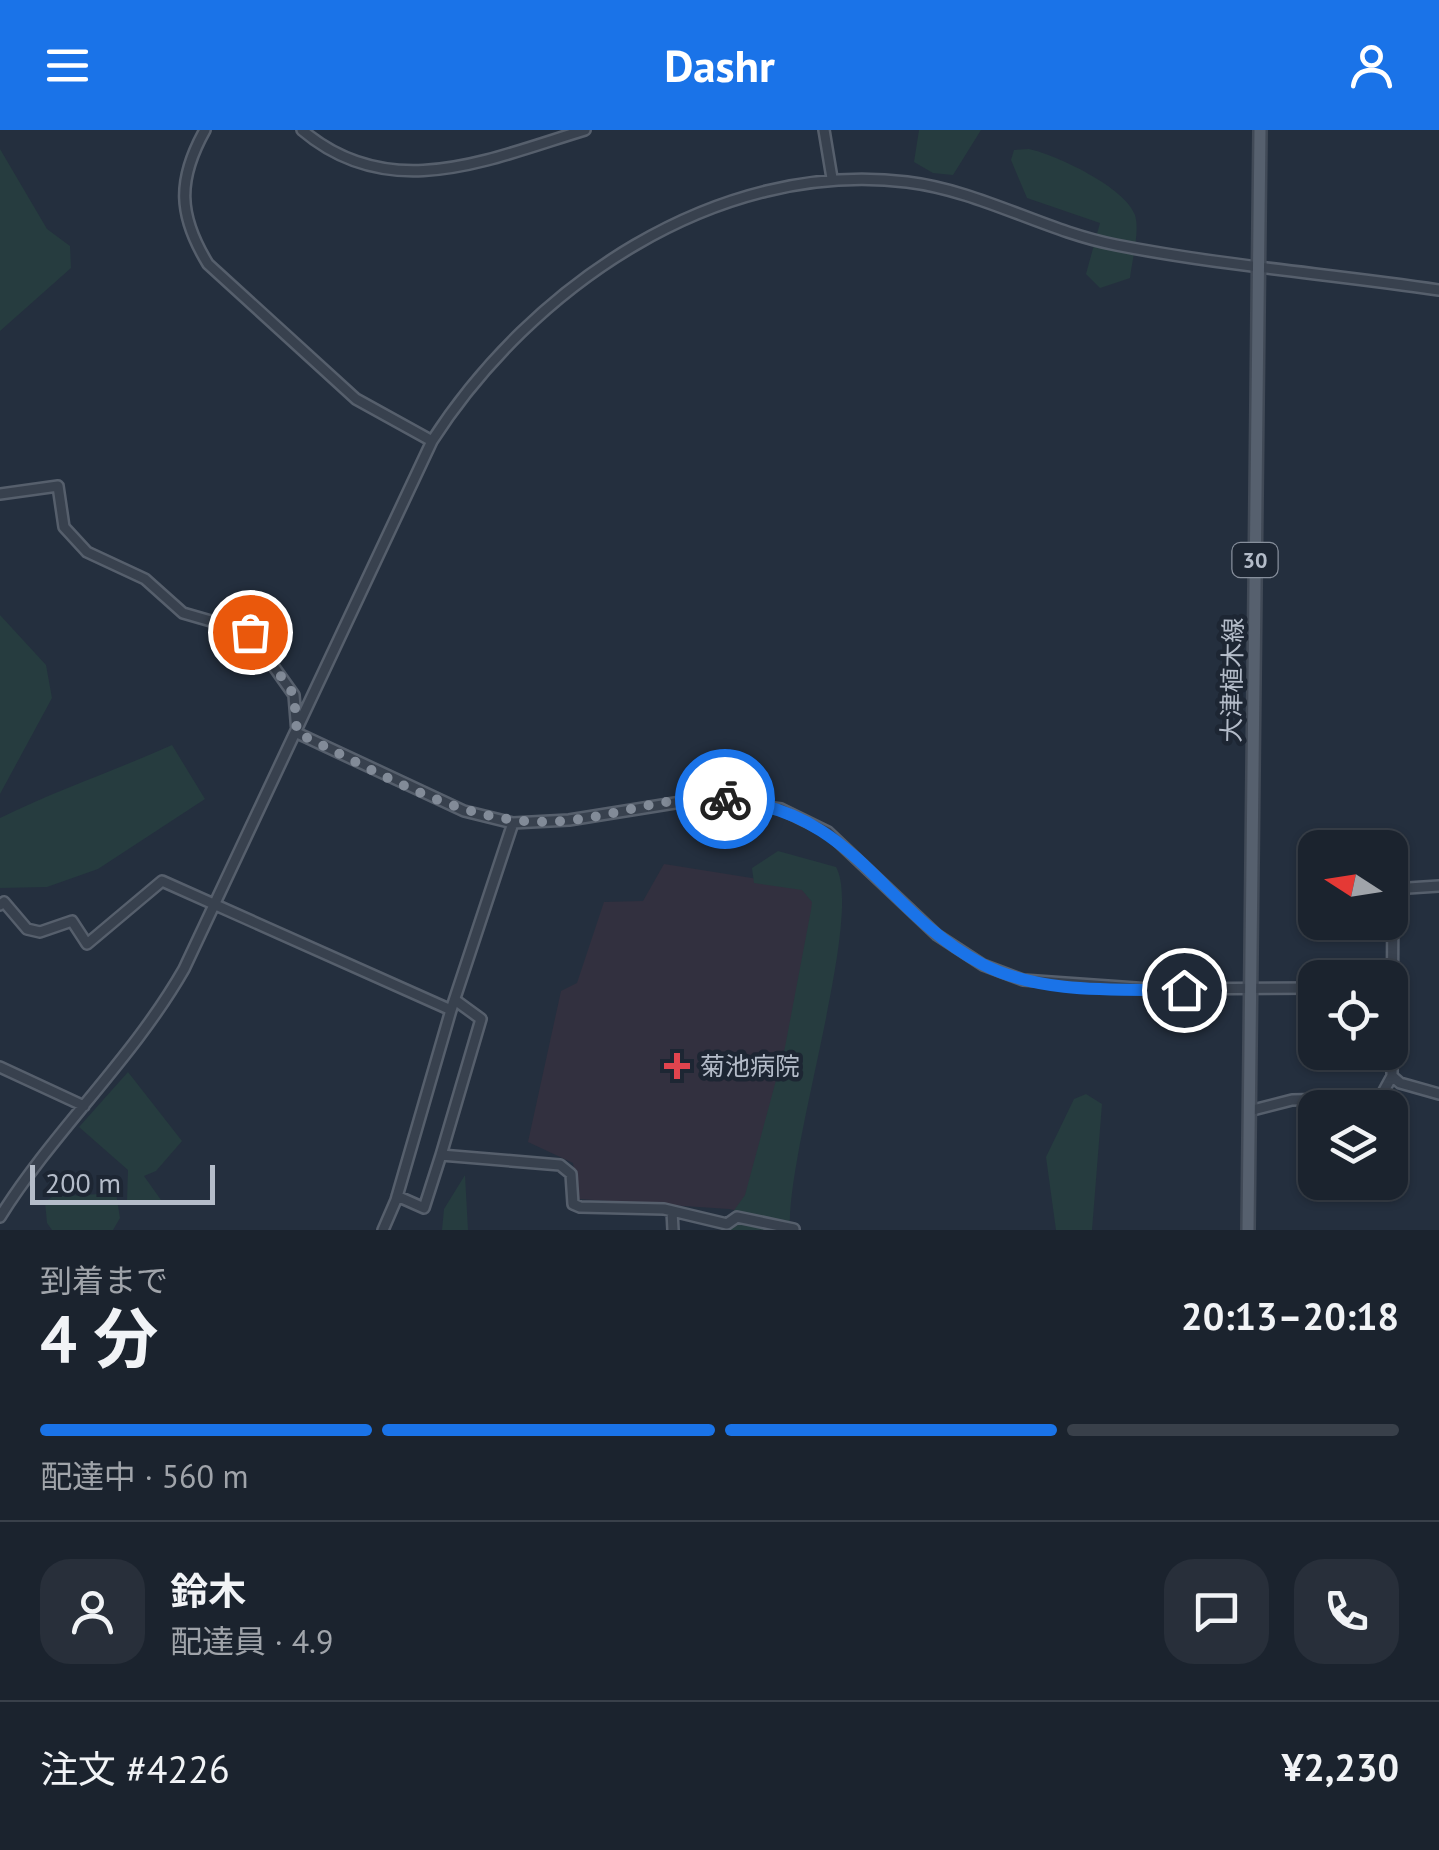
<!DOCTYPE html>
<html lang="ja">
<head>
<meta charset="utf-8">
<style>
	:root { --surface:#1b232e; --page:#282f3a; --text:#f1f3f6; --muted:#a0a4aa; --line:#39404a; --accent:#1a73e8 }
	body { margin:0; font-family:"PT Sans","Noto Sans JP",sans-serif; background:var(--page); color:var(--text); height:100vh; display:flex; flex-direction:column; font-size:38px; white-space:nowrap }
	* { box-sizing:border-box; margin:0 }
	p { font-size:32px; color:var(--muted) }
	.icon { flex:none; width:55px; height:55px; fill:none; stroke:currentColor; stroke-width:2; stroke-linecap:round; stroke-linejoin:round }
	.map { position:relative; height:1100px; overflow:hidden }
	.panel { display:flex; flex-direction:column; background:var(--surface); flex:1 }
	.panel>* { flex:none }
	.needle { width:65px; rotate:282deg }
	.tools { position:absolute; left:1298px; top:700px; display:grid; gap:20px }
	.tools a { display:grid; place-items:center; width:110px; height:110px; border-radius:20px; background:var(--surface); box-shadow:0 2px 8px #0004,0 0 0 2px var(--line); font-size:50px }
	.scale { position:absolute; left:30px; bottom:25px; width:185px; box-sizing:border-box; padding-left:10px; border:5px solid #b4bcc9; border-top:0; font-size:28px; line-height:35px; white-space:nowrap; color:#b4bcc9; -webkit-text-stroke:8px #1d2633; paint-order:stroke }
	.pin { position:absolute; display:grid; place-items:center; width:85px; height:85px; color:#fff; margin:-42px; border:5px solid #fff; border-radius:50%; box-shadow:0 2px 10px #0007 }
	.courier { position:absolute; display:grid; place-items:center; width:100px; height:100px; margin:-50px; border:8px solid #1a73e8; border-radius:50%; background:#fff; color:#222; box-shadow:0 2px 12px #0007 }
	.head em { font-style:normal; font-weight:700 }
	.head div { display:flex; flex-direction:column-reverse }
	.head { display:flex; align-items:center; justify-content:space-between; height:170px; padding:0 40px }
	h1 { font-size:65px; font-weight:700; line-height:75px }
	.bar { display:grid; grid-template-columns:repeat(4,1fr); gap:15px 10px; align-content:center; height:120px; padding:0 40px }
	.bar i { height:12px; border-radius:8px; background:var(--line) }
	.bar .current { background:var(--accent) }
	.bar p { grid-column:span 4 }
	.line { display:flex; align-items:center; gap:25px; padding:0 40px; border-top:2px solid var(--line) }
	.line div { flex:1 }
	.round { display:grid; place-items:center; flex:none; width:105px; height:105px; border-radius:30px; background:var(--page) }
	header { display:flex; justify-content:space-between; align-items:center; height:130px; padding:0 40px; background:var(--accent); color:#fff; font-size:45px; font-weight:700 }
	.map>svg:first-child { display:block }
	.medical { fill:#32303f }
	.green { fill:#263c3f }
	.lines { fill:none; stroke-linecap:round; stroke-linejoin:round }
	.minor-casing { stroke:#565f6c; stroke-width:14 }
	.major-casing { stroke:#414a57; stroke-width:16 }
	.minor { stroke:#38414e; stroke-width:9 }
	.major { stroke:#56606e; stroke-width:11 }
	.done { stroke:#828b98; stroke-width:10; stroke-dasharray:0 18 }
	.route { stroke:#1a73e8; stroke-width:12 }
	.health-dot { fill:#e0444e; stroke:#1d2633; stroke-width:4 }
	.labels { text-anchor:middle; stroke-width:9; stroke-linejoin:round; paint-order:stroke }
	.shield { fill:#1d2633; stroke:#878f9c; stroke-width:2.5 }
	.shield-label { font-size:22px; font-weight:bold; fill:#b4bcc9 }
	.street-label { font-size:25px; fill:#b4bcc9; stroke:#1d2633 }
	.poi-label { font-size:25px; fill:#b4bcc9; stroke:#1d2633; text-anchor:start }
</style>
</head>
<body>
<header><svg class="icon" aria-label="menu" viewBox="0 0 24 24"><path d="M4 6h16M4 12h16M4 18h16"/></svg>Dashr<svg class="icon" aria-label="person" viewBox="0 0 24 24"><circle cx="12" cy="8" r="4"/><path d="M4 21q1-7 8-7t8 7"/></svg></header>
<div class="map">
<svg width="1439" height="1100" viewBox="0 0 1439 1100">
	<rect width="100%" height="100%" fill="#242f3e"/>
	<!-- medical -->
	<path class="medical" d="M664,734L839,762L784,1090L729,1079L579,1069L573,1033L528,1012L561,861L577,853L604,772L643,771Z"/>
	<!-- green -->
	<path class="green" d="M919,0H981L953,45L933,43L914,32Z
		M0,19L47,99L70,116L71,138L0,201Z
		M1029,19C1057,25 1126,58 1135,85C1140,102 1132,130 1130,148L1100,158L1086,144L1100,93L1027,68L1011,30L1014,20Z
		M0,485L46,535L52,568L0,664Z
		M172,615L205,669L98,739L47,757L0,758V688C57,660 114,641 172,615Z
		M778,721L836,737C864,787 786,1021 790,1100H720L745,1065L785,917L811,780L812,772L802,760L754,753L752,738Z
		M128,942L182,1011L156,1041L144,1046L161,1070L127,1071L128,1040L79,997Z
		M1086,964L1102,974L1092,1100H1056L1046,1027L1074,969Z
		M465,1045L468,1100H442L444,1079Z
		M116,1063L120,1088L113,1100H52L47,1093L45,1072L52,1067Z"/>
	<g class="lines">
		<!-- minor casing -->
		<g class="minor-casing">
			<path id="minor" d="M205,0C177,50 178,85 208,134L356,269L432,311
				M302,0C390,75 489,29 585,0
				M824,0L832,48
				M0,364L58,356L64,397L87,422L145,449L183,483L249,502L294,565L297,603L464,681L513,693L569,690L706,668L781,679L828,702L937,805L983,835L1023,850L1150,859L1315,858
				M0,775L4,772L27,799L40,802L72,791L87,814L162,751L451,880
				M455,870L481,889L441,1025L560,1035L571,1044L573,1074L580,1077L664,1079L727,1094L737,1087L794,1099
				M0,937L84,976
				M1392,946L1400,953L1439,964
				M1249,981L1292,970L1380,968L1392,946L1393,759L1439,756
				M397,1066L424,1078L441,1025
				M672,1081L673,1100
				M0,1087C55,999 132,930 184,839L432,311C531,157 716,29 907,52C981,61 1044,101 1116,115C1223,136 1332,144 1439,160
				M383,1100L396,1070L451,880L513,693"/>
		</g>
		<!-- major casing -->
		<g class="major-casing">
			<path id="major" d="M1248,1100L1260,0"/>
		</g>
		<!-- minor -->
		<use href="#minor" class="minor"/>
		<!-- major -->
		<use href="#major" class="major"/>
	</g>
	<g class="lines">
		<!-- done -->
		<path class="done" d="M250,502L294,565L297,603C385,644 465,699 564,691C619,686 669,664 725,669"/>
		<!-- route -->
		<path class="route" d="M725,669C857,681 880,780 982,834C1041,865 1119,859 1184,860"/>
	</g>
	<!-- markers -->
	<path class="health-dot" d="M672 921h10v10h10v10h-10v10h-10v-10h-10v-10h10z"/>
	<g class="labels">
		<!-- shield labels -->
		<rect class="shield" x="1232.5" y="413" width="45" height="34" rx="8"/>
		<g class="shield-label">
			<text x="1255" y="438">30</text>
		</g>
		<!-- street labels -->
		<g class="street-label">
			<text transform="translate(1232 550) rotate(-89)" y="9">大津植木線</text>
		</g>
		<!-- poi labels -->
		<g class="poi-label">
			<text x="700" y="945">菊池病院</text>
		</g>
	</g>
</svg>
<div class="tools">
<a><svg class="needle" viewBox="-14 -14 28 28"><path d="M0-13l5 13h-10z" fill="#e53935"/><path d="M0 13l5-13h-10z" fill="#a0a4aa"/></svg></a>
<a><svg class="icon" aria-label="locate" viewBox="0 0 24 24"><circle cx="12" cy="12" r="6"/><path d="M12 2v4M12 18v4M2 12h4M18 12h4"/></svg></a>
<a><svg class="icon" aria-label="layers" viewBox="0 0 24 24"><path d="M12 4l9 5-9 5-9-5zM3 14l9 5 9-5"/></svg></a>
</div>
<div class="scale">200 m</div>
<div class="pin" style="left:250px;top:502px;background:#ea580c"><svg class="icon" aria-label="bag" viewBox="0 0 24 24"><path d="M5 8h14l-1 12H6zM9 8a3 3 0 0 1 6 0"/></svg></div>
<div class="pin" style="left:1184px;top:860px;background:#1f2937"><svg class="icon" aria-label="home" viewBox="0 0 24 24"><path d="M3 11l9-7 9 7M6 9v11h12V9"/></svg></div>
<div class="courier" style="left:725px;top:669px"><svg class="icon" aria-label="bike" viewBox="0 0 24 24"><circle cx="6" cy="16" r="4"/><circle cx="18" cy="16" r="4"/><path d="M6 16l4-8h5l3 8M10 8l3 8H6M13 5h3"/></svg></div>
</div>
<section class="panel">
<div class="head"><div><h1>4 分</h1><p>到着まで</p></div><em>20:13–20:18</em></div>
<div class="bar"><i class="current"></i><i class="current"></i><i class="current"></i><i></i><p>配達中 · 560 m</p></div>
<div class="line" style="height:180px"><a class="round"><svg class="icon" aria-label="person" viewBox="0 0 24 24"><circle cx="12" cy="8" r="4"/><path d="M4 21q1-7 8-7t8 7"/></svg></a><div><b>鈴木</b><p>配達員 · 4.9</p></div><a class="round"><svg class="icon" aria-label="chat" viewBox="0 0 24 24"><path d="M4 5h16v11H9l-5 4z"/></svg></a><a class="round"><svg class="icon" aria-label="phone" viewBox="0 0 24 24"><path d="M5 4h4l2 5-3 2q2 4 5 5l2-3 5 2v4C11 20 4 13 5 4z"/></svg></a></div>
<div class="line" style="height:130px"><div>注文 #4226</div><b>¥2,230</b></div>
</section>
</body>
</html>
